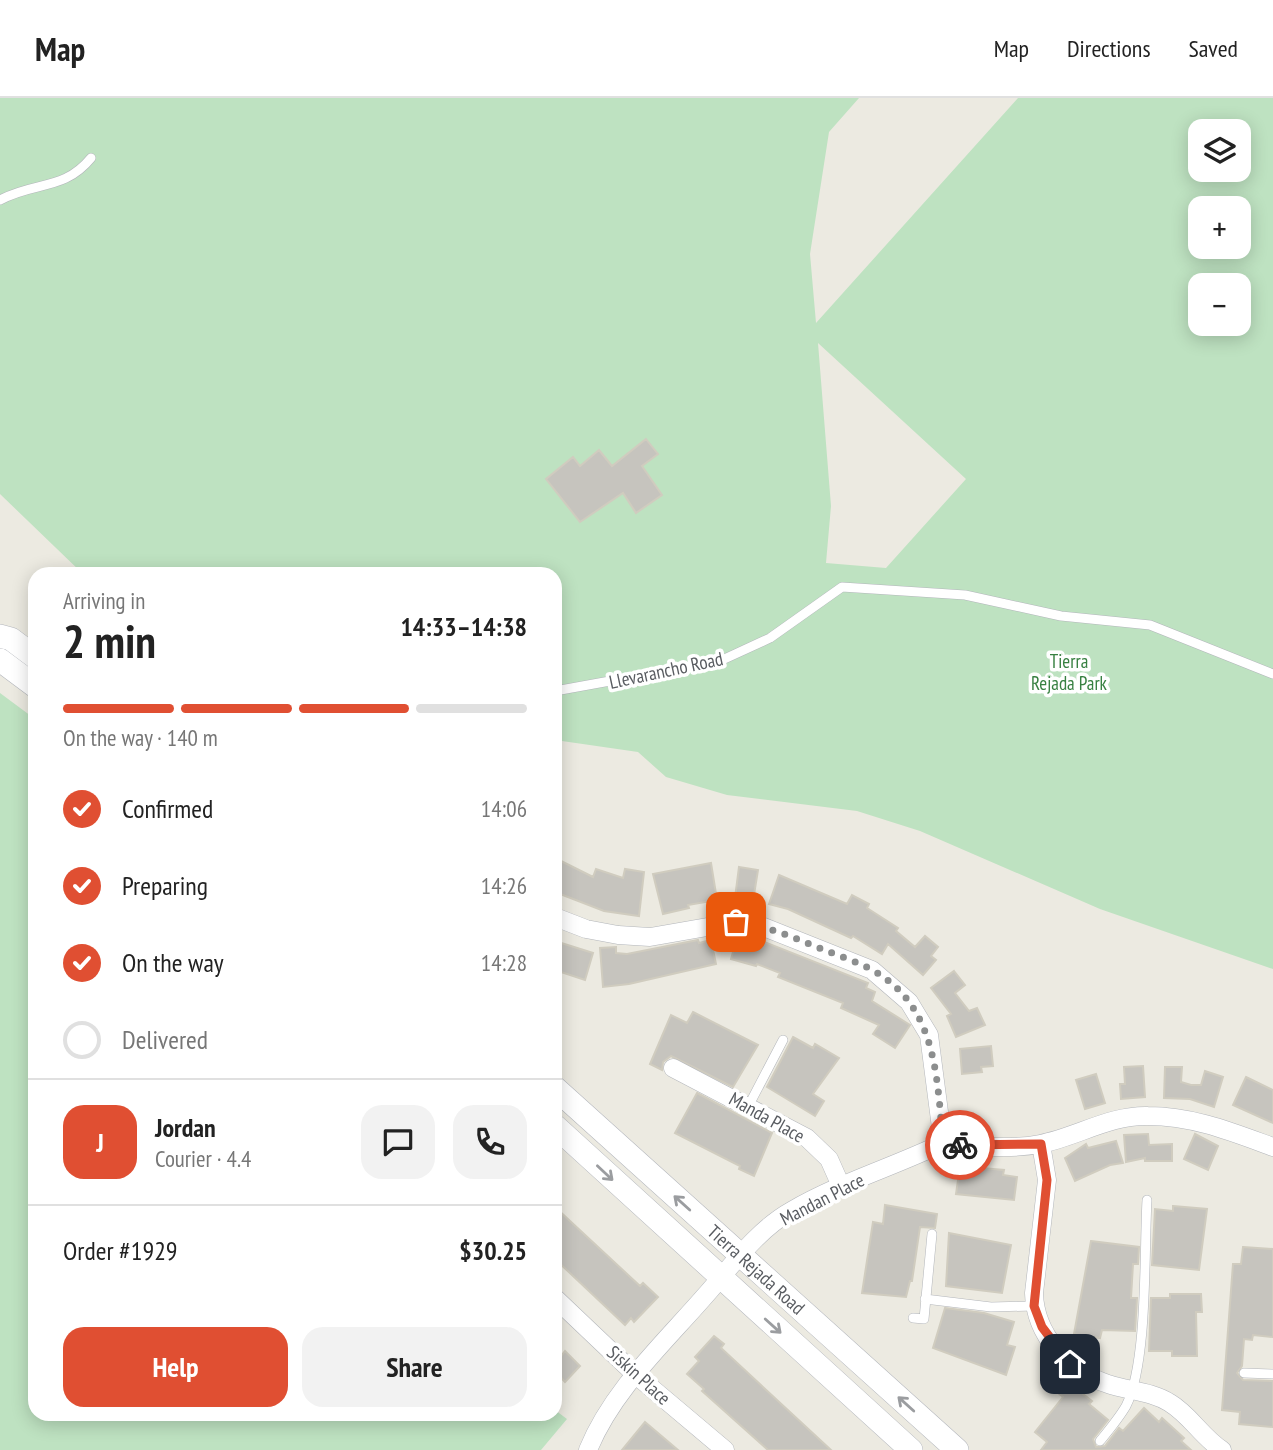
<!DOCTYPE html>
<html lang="en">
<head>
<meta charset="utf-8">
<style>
	:root { --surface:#fff; --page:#f2f2f2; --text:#222; --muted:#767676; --line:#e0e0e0; --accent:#e04f32 }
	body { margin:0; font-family:"PT Sans Narrow",sans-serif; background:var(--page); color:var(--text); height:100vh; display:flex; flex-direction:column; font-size:26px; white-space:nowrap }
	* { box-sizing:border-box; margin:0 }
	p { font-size:23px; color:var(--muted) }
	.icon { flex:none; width:38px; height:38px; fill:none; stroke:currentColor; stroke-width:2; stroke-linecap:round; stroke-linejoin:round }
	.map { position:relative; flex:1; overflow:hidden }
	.sheet { position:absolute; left:28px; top:469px; width:534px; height:854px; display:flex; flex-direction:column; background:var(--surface); border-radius:21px; box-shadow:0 4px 18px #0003 }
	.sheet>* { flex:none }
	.fabs { position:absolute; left:1188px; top:21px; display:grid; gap:14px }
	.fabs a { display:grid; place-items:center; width:63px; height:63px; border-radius:14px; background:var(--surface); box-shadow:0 4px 18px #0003; font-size:35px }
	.pin { position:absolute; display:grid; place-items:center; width:60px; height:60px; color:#fff; margin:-30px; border-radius:14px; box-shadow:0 4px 10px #0006 }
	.courier { position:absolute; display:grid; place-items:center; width:70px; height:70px; margin:-35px; border:5px solid #e04f32; border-radius:50%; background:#fff; color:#222; box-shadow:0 2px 9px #0007 }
	.headline em { font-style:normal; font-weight:700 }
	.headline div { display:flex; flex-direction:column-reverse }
	.headline { display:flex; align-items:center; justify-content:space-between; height:119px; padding:0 35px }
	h1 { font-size:46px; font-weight:700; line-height:52px }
	.bar { display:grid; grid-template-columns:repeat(4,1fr); gap:10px 7px; align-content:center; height:84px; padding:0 35px }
	.bar i { height:9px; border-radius:5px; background:var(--line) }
	.bar .active { background:var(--accent) }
	.bar p { grid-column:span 4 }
	.line { display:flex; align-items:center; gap:18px; padding:0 35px; border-top:2px solid var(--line) }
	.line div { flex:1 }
	.round { display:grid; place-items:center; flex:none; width:74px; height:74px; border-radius:21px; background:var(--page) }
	ol { padding:0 35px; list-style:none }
	li { display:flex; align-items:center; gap:21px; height:77px }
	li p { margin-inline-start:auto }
	li .icon { padding:7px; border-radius:50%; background:var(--accent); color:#fff; stroke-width:4 }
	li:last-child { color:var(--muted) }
	li i { width:38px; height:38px; border:4px solid var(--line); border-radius:50% }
	.action { display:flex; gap:14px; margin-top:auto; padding:14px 35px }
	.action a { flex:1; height:80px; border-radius:21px; background:var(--accent); color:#fff; font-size:28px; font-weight:700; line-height:80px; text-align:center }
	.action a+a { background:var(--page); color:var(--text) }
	header { display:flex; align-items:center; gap:42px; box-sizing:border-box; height:98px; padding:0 35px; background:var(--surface); border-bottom:2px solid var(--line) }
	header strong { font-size:33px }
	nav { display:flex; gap:38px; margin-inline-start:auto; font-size:24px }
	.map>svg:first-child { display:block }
	.green { fill:#bee2c1; fill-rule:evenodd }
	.building { fill:#c6c4be; stroke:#d0ccbf; stroke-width:2 }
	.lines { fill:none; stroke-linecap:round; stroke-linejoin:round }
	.service-casing { stroke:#b3b6bb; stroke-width:10 }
	.minor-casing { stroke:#b3b6bb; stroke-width:19 }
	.secondary-casing { stroke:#b4b7bd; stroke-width:24 }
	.service { stroke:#fff; stroke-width:9 }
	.minor { stroke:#fff; stroke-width:18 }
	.secondary { stroke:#fff; stroke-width:23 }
	.oneway { stroke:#9b9da0 }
	.done { stroke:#8c8e8e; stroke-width:7; stroke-dasharray:0 12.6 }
	.route { stroke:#e04f32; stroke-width:9 }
	.labels { text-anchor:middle; stroke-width:7; stroke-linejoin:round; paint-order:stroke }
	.park-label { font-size:19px; fill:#388142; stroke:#fff }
	.street-label { font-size:19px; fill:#595c61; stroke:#fff }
</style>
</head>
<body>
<header>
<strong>Map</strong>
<nav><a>Map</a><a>Directions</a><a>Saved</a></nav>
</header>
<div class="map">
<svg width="1273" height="1352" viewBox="0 0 1273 1352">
	<rect width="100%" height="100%" fill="#eceae1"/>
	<!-- green -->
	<path class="green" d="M0,0H859L829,34L810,156L816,225L1018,0H1273V871L1100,811L920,733L857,713L727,697L666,679L638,654L555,642V476H83L0,396ZM1200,33H1239V72H1200ZM1200,110H1239V149H1200ZM1200,187H1239V226H1200ZM818,245L966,381L886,470L826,465L831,408Z
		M0,595L35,621V1316H555V1312L567,1321L541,1352H0Z"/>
	<!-- building -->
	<path class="building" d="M646,341L658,356L642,368L662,397L636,415L623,395L580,424L546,381L573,359L580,368L599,352L612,368Z
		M559,762L593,779L596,771L623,780L625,771L644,774L639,818L604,813L555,794V770Z
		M711,765L717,802L688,807L689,810L663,816L653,776Z
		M739,769L758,772L753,803L735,800Z
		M779,777L847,806L852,797L869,806L867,810L898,830L896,833L915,849L925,838L938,849L931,858L936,862L923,877L888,846L882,856L853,838L851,840L788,811L769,806Z
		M738,836L748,837L746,848L753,850L757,841L868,885L866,890L875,894L872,903L910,927L895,950L873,936L879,927L841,910L843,905L778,879L780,875L757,866L756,868L731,861Z
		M698,842L699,845L711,842L716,866L629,886L603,889L600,850L616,849V855L627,856Z
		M555,843L593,855L585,882L555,872Z
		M954,873L965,887L955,895L969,913L977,910L985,927L956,939L947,918L951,916L931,890Z
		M693,914L758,947L733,989L671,958L663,964L662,972L650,966L671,917L687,925Z
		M793,939L813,950L815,946L839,960L813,996L824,1003L815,1018L767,989Z
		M991,948L993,968L981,969L982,974L962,976L960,951Z
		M1143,968L1145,999L1121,1001L1120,986H1125L1124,969Z
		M1165,969H1182L1181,984L1191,987H1201L1205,973L1223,979L1214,1009L1190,1001L1164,1000Z
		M1096,976L1105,1005L1085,1011L1076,982Z
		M1246,979L1273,992V1025L1233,1007Z
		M697,995L772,1035L754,1078L739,1071L740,1068L675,1035Z
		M1148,1036L1149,1047L1172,1046V1063H1145V1060L1126,1064L1124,1037Z
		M1195,1036L1218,1048L1208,1072L1184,1061Z
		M1116,1043L1123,1065L1110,1067L1075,1083L1065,1060L1086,1046L1088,1050Z
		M970,1069L1004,1072L1003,1077L1017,1079L1014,1102L956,1096L959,1075L968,1076Z
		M885,1107L937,1116L935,1130L920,1129L912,1183H910L906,1199L862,1195L873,1124L883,1126Z
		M1173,1108L1207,1111L1199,1172L1152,1167L1155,1111L1173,1113Z
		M555,1109L640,1188L643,1185L658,1199L634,1224L631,1220L625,1227L555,1161Z
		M949,1135L1011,1147L1002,1195L946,1188Z
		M1091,1143L1139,1149L1138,1166H1133L1131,1200H1137L1135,1233L1102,1232L1100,1240L1074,1236Z
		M1243,1149L1273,1151V1239L1253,1237L1252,1242L1244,1241L1242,1268L1237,1275L1243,1282L1273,1283V1329L1239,1326L1240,1314L1222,1312L1233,1166H1241Z
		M1170,1196H1201L1202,1214H1196L1197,1258H1172V1253H1149L1151,1200H1170Z
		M945,1210L984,1215L1014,1224L1007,1247L1015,1249L1006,1277L933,1250Z
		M714,1238L724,1246L721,1250L831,1352H768L702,1293L704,1291L687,1276L699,1263L695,1259Z
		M555,1253L561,1258L565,1253L580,1268L565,1284L555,1273Z
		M1068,1284L1092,1303L1089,1306L1108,1322L1093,1341L1096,1349L1105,1348L1119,1330L1123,1333L1144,1310L1159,1324L1162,1320L1184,1340L1181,1343L1191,1352H1041L1047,1344L1035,1334L1063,1299L1058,1295Z
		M645,1324L678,1352H622Z"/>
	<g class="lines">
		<!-- service casing -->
		<g class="service-casing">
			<path id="service" d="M0,102C35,83 64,93 91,60
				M555,593L720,563L770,540L842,489L965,497L1061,518L1150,527L1273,576
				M749,1007L783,942
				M925,1201L991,1209L1034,1208
				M913,1220L924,1221L932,1136
				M1244,1275L1273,1276
				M1100,1343C1109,1332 1119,1320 1126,1308C1148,1265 1144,1153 1147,1102"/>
		</g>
		<!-- minor casing -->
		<g class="minor-casing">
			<path id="minor" d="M555,819L586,831L618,837L650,839L736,824L759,827L872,872L909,904L929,937L943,1045
				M673,970L807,1040L829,1061L841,1088
				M943,1045C974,1048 1009,1052 1040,1046C1077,1039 1109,1017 1148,1018C1193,1018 1232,1034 1273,1049
				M1041,1046L1047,1082L1034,1195C1035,1237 1068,1273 1108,1286C1128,1293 1151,1293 1170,1305C1190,1317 1202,1339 1222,1352
				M555,1200L636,1277L725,1352
				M588,1352C612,1293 663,1246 704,1199C730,1170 757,1132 791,1113C839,1085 893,1069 943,1045"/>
		</g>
		<!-- secondary casing -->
		<g class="secondary-casing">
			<g id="secondary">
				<path d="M0,538L11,541L35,559"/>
				<path d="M0,562L35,588"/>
				<path id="s1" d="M555,990L957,1352"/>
				<path d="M555,1028L911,1352"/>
			</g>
		</g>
		<!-- service -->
		<use href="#service" class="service"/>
		<!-- minor -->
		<use href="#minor" class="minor"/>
		<!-- secondary -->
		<use href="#secondary" class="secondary"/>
	</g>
	<!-- one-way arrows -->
	<defs><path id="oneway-shaft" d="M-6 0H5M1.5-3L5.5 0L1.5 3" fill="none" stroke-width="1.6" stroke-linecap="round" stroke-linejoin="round" transform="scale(1.75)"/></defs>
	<g class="oneway">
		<use href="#oneway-shaft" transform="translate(605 1075) rotate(43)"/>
		<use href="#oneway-shaft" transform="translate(682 1105) rotate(-138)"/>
		<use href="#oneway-shaft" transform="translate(773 1228) rotate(42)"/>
		<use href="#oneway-shaft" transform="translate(906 1306) rotate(-138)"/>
	</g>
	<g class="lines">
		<!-- done -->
		<path class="done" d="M736,824C769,828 797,841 827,853C842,859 858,864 872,872C937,907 937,980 943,1045L960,1047"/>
		<!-- route -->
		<path class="route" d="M960,1047L1041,1046L1047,1082L1034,1208L1042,1229L1070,1266"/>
	</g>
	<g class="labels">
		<!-- park labels -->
		<g class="park-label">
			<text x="1069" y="570">Tierra<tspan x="1069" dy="22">Rejada Park</tspan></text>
		</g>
		<!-- street labels -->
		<g class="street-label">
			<text transform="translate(666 572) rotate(-12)" y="7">Llevarancho Road</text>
			<text transform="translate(767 1019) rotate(29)" y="7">Manda Place</text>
			<text transform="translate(822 1101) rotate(-27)" y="7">Mandan Place</text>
			<text dy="7" stroke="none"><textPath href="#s1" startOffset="271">Tierra Rejada Road</textPath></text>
			<text transform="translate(639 1277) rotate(42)" y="7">Siskin Place</text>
		</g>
	</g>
</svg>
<div class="fabs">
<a><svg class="icon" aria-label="layers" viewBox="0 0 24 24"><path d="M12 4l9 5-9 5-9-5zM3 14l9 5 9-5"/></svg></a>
<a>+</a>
<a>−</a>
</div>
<div class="pin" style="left:736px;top:824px;background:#ea580c"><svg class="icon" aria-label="bag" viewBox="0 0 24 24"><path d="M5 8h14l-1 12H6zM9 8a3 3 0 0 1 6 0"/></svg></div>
<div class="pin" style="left:1070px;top:1266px;background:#1f2937"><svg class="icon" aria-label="home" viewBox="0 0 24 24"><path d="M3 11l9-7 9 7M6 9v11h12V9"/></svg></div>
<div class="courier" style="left:960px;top:1047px"><svg class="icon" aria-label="bike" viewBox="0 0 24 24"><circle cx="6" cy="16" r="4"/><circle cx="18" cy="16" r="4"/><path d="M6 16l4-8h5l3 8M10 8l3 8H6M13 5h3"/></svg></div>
<section class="sheet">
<div class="headline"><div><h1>2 min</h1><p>Arriving in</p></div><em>14:33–14:38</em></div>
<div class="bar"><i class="active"></i><i class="active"></i><i class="active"></i><i></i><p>On the way · 140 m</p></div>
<ol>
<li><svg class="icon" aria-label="check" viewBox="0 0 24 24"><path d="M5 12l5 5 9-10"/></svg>Confirmed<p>14:06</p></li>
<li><svg class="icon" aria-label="check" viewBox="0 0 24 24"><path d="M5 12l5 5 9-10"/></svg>Preparing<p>14:26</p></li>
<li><svg class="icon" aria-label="check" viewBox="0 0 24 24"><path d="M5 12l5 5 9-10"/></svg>On the way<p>14:28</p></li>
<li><i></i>Delivered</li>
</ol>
<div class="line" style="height:126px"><b class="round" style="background:var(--accent);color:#fff">J</b><div><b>Jordan</b><p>Courier · 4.4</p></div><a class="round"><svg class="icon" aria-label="chat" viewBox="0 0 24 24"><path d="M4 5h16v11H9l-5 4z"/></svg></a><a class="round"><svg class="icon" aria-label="phone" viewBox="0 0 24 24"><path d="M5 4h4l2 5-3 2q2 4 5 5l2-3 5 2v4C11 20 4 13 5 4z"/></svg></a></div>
<div class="line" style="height:91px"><div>Order #1929</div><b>$30.25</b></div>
<div class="action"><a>Help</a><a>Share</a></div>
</section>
</div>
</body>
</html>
